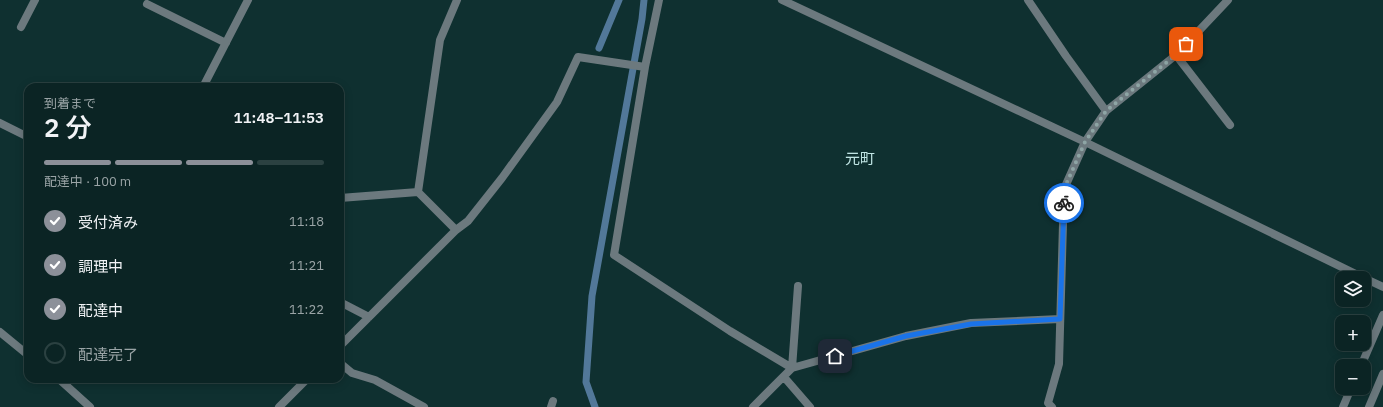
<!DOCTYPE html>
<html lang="ja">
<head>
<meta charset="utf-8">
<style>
	:root { --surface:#0b2424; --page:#142c2c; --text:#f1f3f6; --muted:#9aa4a6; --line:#2b4141; --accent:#8c9099 }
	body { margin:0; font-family:"IBM Plex Sans","Noto Sans JP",sans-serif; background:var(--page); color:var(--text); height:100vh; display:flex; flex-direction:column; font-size:15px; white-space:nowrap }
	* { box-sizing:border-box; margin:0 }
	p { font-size:13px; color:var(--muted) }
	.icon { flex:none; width:22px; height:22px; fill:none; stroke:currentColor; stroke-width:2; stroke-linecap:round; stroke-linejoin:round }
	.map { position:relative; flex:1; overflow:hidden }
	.panel { position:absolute; left:24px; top:83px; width:320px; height:300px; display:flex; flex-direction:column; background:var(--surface); border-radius:12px; box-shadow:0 2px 10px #0003,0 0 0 1px var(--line) }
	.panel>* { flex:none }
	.tools { position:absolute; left:1335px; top:271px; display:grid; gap:8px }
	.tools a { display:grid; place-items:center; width:36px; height:36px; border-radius:8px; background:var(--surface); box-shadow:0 2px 10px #0003,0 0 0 1px var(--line); font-size:20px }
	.pin { position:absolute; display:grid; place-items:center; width:34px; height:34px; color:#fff; margin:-17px; border-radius:8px; box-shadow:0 2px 6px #0006 }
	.courier { position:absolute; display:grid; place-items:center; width:40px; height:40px; margin:-20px; border:3px solid #1a73e8; border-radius:50%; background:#fff; color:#222; box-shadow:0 1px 5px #0007 }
	.overview em { font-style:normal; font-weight:600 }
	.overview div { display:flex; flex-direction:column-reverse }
	.overview { display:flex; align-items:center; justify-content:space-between; height:68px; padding:0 20px }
	h1 { font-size:26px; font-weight:600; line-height:30px }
	.bar { display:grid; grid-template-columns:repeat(4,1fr); gap:6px 4px; align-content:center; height:48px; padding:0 20px }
	.bar i { height:5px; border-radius:3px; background:var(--line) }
	.bar .current { background:var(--accent) }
	.bar p { grid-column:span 4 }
	ol { padding:0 20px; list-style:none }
	li { display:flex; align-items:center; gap:12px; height:44px }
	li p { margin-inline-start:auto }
	li .icon { padding:4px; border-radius:50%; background:var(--accent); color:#fff; stroke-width:4 }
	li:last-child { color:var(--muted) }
	li i { width:22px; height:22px; border:2px solid var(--line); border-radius:50% }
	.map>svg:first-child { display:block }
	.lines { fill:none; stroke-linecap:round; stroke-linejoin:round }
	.stream { stroke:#527899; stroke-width:7 }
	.service { stroke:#6c797e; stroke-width:8 }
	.minor { stroke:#6c797e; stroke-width:8 }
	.tertiary { stroke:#6c797e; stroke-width:8 }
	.done { stroke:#8ea5a5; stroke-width:4; stroke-dasharray:0 7.2 }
	.route { stroke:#1a73e8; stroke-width:5 }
	.labels { text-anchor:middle; stroke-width:4; stroke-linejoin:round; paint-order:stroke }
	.quarter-label { font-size:15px; fill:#c0e5e4; stroke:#0f3030 }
</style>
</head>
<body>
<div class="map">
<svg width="1383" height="407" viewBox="0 0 1383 407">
	<rect width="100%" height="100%" fill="#0f3030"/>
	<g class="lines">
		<!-- stream -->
		<path class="stream" d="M599,48L619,0
			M595,407L586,382L592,296L642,19L644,0"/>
		<!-- service -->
		<path class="service" d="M340,363L352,373L375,380L424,407
			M551,407L553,401"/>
		<!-- minor -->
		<path class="minor" d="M659,0L645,67L614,255L730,331L792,368L798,286
			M782,0L1085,142L1364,278
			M1028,0L1066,56L1106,111L1085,142L1064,189L1059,364L1048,403L1052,407
			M147,4L226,43
			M21,27L35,0
			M1176,55L1230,125
			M203,87L248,0
			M1106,111L1176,55L1228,0
			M0,123L28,137
			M340,198L418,192
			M456,230L418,192L440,40L457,0
			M1364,278L1383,287
			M340,302L369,317
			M0,332L28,355
			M340,346L456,230L468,221L502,178L557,102L578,57L645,67
			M1361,366L1383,315
			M784,377L810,407
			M59,379L90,407
			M279,407L307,379
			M753,407L792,368L906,336L971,323L1060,319
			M1343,407L1351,388"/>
		<!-- tertiary -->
		<path class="tertiary" d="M1369,407L1383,374"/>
	</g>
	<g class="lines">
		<!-- done -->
		<path class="done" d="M1064,203V189L1085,142L1106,111L1176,55L1186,44"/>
		<!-- route -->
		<path class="route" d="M835,356L906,336L971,324L1060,319L1064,203"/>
	</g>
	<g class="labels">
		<!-- quarter labels -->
		<g class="quarter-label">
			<text x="860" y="164">元町</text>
		</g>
	</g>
</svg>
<div class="tools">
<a><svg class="icon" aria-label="layers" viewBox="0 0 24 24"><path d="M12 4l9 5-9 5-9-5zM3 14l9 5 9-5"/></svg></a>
<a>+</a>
<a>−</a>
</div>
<div class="pin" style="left:1186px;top:44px;background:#ea580c"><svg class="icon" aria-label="bag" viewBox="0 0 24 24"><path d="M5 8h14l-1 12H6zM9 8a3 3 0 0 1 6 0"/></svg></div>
<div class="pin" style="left:835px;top:356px;background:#1f2937"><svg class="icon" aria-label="home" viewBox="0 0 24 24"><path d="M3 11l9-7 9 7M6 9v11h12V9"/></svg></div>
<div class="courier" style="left:1064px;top:203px"><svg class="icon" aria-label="bike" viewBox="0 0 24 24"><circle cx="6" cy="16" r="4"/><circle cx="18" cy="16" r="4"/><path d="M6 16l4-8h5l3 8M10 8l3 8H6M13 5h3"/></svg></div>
<section class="panel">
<div class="overview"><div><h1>2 分</h1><p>到着まで</p></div><em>11:48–11:53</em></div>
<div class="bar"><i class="current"></i><i class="current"></i><i class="current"></i><i></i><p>配達中 · 100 m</p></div>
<ol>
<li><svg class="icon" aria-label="check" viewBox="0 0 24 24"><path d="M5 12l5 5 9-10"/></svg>受付済み<p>11:18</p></li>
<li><svg class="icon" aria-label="check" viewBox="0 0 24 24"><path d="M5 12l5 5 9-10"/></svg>調理中<p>11:21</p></li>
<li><svg class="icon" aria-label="check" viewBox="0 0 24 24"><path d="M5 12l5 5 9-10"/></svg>配達中<p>11:22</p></li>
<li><i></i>配達完了</li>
</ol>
</section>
</div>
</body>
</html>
